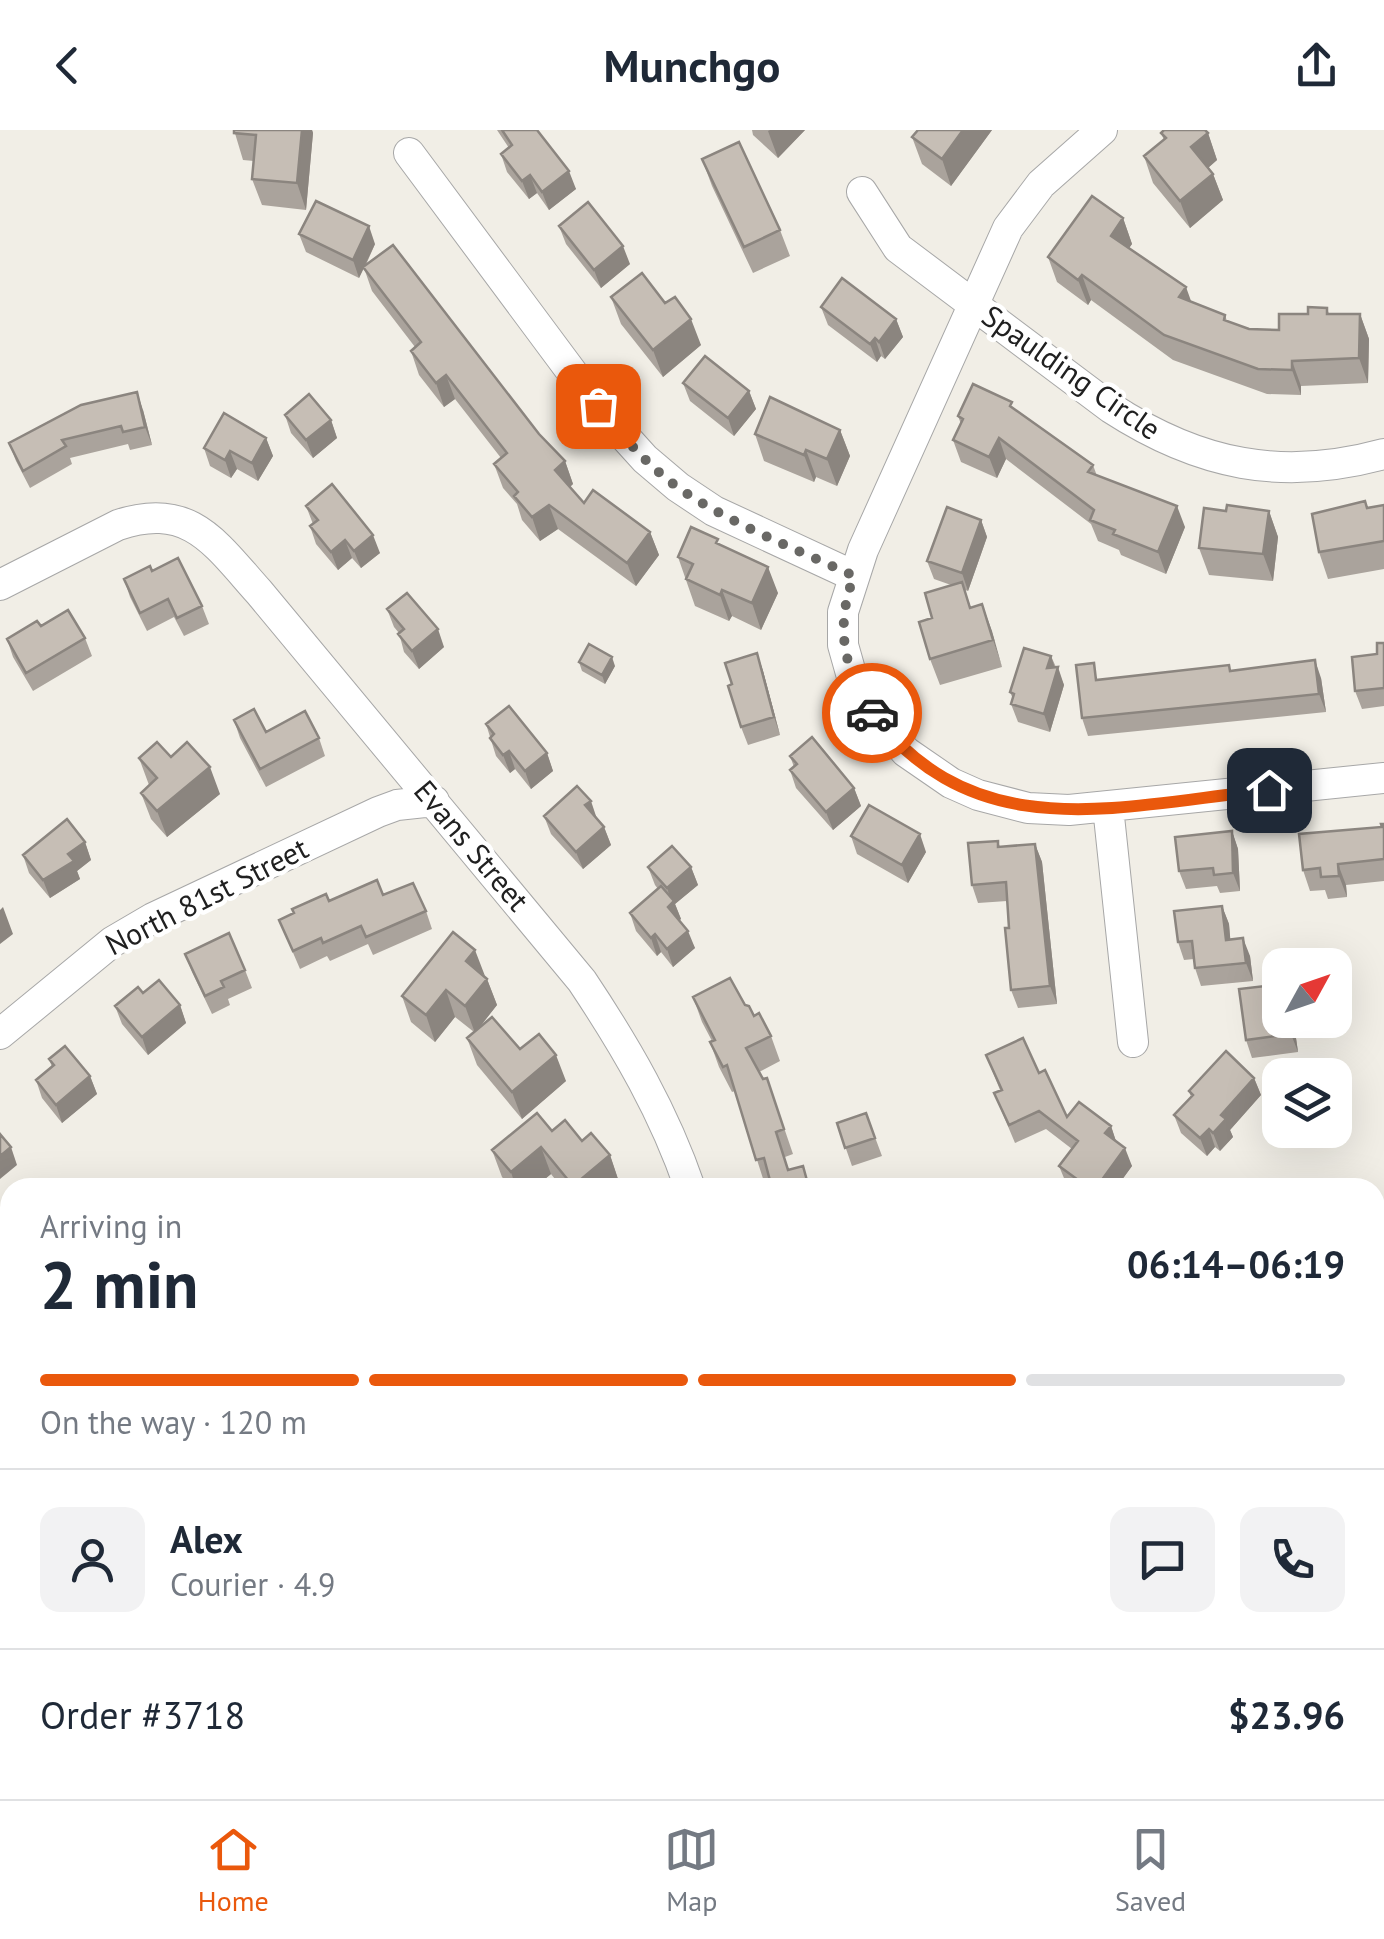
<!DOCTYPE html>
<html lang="en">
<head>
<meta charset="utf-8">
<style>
	:root { --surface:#fff; --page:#f2f2f3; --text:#1f2937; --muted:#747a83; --line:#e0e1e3; --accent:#ea580c }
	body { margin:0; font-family:"PT Sans",sans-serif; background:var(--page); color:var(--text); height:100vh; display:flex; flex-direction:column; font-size:38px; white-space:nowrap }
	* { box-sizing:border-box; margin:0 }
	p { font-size:32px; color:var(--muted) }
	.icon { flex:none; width:55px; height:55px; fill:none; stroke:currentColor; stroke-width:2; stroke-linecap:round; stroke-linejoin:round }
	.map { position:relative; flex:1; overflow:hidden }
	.side { position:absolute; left:0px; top:1048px; width:1385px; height:622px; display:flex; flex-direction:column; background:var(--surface); border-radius:30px 30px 0 0; box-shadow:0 10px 40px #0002 }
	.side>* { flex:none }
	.needle { width:65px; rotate:50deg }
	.fabs { position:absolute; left:1262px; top:818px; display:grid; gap:20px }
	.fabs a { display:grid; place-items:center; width:90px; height:90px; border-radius:20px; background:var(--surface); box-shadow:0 10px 40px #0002; font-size:50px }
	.pin { position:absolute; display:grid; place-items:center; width:85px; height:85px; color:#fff; margin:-42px; border-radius:20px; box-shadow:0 5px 15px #0006 }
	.courier { position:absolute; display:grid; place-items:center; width:100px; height:100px; margin:-50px; border:8px solid #ea580c; border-radius:50%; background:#fff; color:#222; box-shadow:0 2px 12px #0007 }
	.summary em { font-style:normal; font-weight:600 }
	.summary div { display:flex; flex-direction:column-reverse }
	.summary { display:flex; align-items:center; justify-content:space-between; height:170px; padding:0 40px }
	h1 { font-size:65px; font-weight:600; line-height:75px }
	.bar { display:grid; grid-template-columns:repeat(4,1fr); gap:15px 10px; align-content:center; height:120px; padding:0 40px }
	.bar i { height:12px; border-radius:8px; background:var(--line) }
	.bar .current { background:var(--accent) }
	.bar p { grid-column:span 4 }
	.line { display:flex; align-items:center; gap:25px; padding:0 40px; border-top:2px solid var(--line) }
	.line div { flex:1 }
	.round { display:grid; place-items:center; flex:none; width:105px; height:105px; border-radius:20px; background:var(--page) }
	header { display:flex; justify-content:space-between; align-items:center; height:130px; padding:0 40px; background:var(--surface); font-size:45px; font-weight:600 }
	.tabs { display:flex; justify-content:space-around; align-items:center; height:140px; border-top:2px solid var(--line); background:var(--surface); font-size:28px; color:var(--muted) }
	.tabs a { display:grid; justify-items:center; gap:5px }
	.tabs .current { color:var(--accent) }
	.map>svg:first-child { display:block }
	.education { fill:#fcffe1 }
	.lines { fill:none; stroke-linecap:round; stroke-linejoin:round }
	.minor-casing { stroke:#a7a7a7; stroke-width:32 }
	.minor { stroke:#fff; stroke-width:30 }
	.wall { fill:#aaa39c }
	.shaded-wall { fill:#8b857f }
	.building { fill:#c6beb5; stroke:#8b857f; stroke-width:2.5 }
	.done { stroke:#696865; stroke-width:10; stroke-dasharray:0 18 }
	.route { stroke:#ea580c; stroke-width:12 }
	.labels { text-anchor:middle; stroke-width:9; stroke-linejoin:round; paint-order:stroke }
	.street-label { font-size:30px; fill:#202020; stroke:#fff }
</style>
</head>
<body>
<header><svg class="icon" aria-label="back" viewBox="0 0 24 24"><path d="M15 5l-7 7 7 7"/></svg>Munchgo<svg class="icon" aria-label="share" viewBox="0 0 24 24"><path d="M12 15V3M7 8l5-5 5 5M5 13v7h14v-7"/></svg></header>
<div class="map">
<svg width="1384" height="1669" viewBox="0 0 1384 1669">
	<rect width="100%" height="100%" fill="#f1eee6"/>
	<!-- education -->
	<path class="education" d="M938,1660H1099L1107,1669H927Z"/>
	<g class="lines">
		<!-- minor casing -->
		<g class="minor-casing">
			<path id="minor" d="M1102,0L1041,54L1008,98L863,420L843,482V515L854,554L869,580L906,622L951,653L978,665L1028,678L1069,680L1384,648
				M409,23L597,276L645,329L678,357L714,381L854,446
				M862,62L898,118L1111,278C1199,335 1282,352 1384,324
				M0,455L118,395C190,371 215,413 259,462L582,851C626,917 664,982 690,1058
				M1108,677L1133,912
				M0,904L112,812L153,788L378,682L397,675L434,671
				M1375,1365L1384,1358
				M1156,1660L1162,1669
				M49,1669L63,1660"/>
		</g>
		<!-- minor -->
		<use href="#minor" class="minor"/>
	</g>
	<!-- wall -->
	<path class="wall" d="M234,0H312L313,3L306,80L262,75L252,49L254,31L243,30Z
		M497,0H537L576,59L549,80L537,63L529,69L507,42L501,24L509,18Z
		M752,0H805L778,28L753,5Z
		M992,0L951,56L922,34L912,7Z
		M1161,3H1208L1217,30L1208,38L1213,44L1223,70L1190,98L1153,53L1144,26L1164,10Z
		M702,29L780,100L790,126L753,143L712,56Z
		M1123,88L1132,114L1129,118L1191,172L1225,185L1227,191L1249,199L1279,200L1308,184L1327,178L1329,184H1360L1369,209L1368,253L1301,256V265L1267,264L1173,230L1091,170L1088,175L1057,152L1048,127Z
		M559,96L630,134L601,158L566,114Z
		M299,104L375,114L365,137L565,331L573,354L570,357L584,373L650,402L659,425L636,456L558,399L540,411L522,390L517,374L503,358L494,334L501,328L455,269L444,277L419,245L411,221L415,217L372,161L364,138L359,148L306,122Z
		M611,167L665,173L701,215L663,247L621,194Z
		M821,177L896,189L903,207L885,229L881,226L877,232L828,195Z
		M683,253L749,261L756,279L734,306L690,271Z
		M1014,279L1093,335L1097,346L1185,397L1166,444L1121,425L1119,420L1098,411L1091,394L1006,329L997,348L961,332L953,310L961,294L958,286Z
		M143,280L152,315L130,320L128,314L70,328L72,334L30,358L16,331L9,313Z
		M285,285L331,290L337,308L313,328L291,303Z
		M840,300L850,326L837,356L816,347L814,352L764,331L755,304Z
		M266,308L273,326L258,351L237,339L231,348L210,336L204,318Z
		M1365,371L1368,378L1384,375V439L1328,449L1319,422Z
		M306,376L380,423L361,438L352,428L338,440L316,414L310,396L313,394Z
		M1226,381H1269L1278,407L1273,451L1209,445L1199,418Z
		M981,390L987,407L968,461L965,460L971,478L982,474L1002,537L940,555L930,529L932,488L951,455L934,449L927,431Z
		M720,415L778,463L761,500L732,486L729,491L695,476L678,427Z
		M152,441L202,476L209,494L184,506L174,487L147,501L130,467L124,449Z
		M387,479L444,517L419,539L404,522L399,503L394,497Z
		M41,496L85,508L92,526L33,561L13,527L7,509Z
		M1384,513V576L1362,579L1355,561Z
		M757,523L763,541L780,605L748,615L741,597Z
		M1051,526L1064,555L1050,602L1018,592L1011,574L1013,569L1010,562Z
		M579,532L615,536L605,554L582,541Z
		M1232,541L1321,548L1326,582L1088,606L1082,588L1100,549Z
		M234,590L266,602L319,608L325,626L266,657L240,608Z
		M486,594L547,623L553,641L531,659L515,639L510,643L496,626Z
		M790,626L854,658L861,676L833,700L796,658L790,640L794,637Z
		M171,627L220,664L167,707L151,689L141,663L149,655L139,628Z
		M544,686L604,697L611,715L583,739L551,704Z
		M1384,694V751L1346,755L1347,767L1328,769L1325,760L1310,761L1303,740L1382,697Z
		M1232,701L1238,719L1240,761L1220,763L1217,756L1186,759L1179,741Z
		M851,706L926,722L908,753L857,724Z
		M998,711L1000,717L1035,714L1042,732L1057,874L1018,878L1011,860L1007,771L978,773L972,755Z
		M85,712L91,730L77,741L80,749L50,768L29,743L23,725Z
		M648,737H691L698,755L675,774L681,789L679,790L695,818L673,837L661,822L657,826L636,801L630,783L658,759L655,755Z
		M383,765L426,781L432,799L373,825L368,814L330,831L327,826L300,839L279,790L329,771Z
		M1222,776L1229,794L1230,810L1250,826L1253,851L1201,856L1195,838L1194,829L1184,830L1178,812Z
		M185,824L245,840L252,858L228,869L230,875L212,884L192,842Z
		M485,847L487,849L497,875L478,899L520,919L566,951L522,989L477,935L467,908L474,902L455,887L435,912L411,892L402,866Z
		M1274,855L1280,870V890L1295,901L1298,922L1252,928L1246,910Z
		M143,863L180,875L186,893L148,925L122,894L115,876Z
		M693,867L745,875L771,906L780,931L759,942L763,949L767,948L793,1024L785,1027L771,1053L765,1055L735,961L732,962L719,937L710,912L712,911L702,892Z
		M986,925L1039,943L1067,987L1111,996L1116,1012L1132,1036L1116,1058H1071L1066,1053L1059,1036L1072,1019L1046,999L1015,1013L994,963L1000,960Z
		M49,929L90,946L97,964L62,993L42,968L36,950L52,937Z
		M1254,948L1261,965L1230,1000L1233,1007L1220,1021L1215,1017L1207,1026L1181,1003L1174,985L1191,967L1189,961Z
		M866,983L882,1026L852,1036L837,993Z
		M552,1001L582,1011L610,1025L619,1052L613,1058H562L551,1044L534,1058H511L502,1047L492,1020Z
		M10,1470V1585L5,1579L0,1584V1523L4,1520L0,1512L8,1505L0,1485V1478Z"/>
	<!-- shaded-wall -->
	<path class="shaded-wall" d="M302,0H312L313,3L306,80L297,53Z
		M770,0H805L778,28L768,1Z
		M963,0H992L951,56L942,29Z
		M1208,3L1217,30L1201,44L1191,17Z
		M569,41L576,59L549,80L542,62Z
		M1213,44L1223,70L1190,98L1180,71Z
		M530,45L537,63L529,69L522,51Z
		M1123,88L1132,114L1120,131L1111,106Z
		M369,96L375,114L359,148L353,130Z
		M623,116L630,134L601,158L594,140Z
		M1082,145L1091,170L1088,175L1078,150Z
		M1186,157L1195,182L1179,167Z
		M1360,184L1369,209L1368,253L1359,228Z
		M691,189L701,215L663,247L653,220Z
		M896,189L903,207L885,229L879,212Z
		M875,208L881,226L877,232L870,214Z
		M1292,231L1301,256V265L1292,240Z
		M446,245L455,269L444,277L436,253Z
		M749,261L756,279L734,306L728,288Z
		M137,262L143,280L152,315L145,297Z
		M331,290L337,308L313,328L306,310Z
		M840,300L850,326L837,356L827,329Z
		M266,308L273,326L258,351L252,333Z
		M999,308L1006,329L997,348L989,327Z
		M806,320L816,347L814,352L804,325Z
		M230,321L237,339L231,348L225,330Z
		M565,331L573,354L563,363L555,340Z
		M549,375L558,399L540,411L532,387Z
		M1177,376L1185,397L1166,444L1158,422Z
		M1269,381L1278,407L1273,451L1263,424Z
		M981,390L987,407L968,461L962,443Z
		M650,402L659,425L636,456L627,433Z
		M373,405L380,423L361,438L354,421Z
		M345,410L352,428L338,440L331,422Z
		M768,437L778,463L761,500L752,473Z
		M722,460L732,486L729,491L720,465Z
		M982,474L992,501L1002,537L993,510Z
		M438,499L444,517L419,539L412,521Z
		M757,523L763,541L780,605L774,587Z
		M1051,526L1056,541L1058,537L1064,555L1050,602L1044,584L1047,538Z
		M612,527L615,536L605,554L602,545Z
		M1315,530L1321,548L1326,582L1319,564Z
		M509,621L515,639L510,643L503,625Z
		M547,623L553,641L531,659L525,641Z
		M210,637L220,664L167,707L157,681Z
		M854,658L861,676L833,700L826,682Z
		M591,671L597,689L585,675Z
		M604,697L611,715L583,739L576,722Z
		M1232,701L1238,719L1240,761L1233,743Z
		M920,704L926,722L908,753L902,735Z
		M85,712L91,730L77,741L80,749L50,768L43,750L68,724Z
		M1035,714L1042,732L1057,874L1050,856Z
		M1338,734L1346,755L1347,767L1339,746Z
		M691,737L698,755L675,774L681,789L674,795L668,777L672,773L667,758Z
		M1222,776L1229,794L1232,828L1226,810Z
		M3,777L13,804L0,814V780Z
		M688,801L695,818L673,837L667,819Z
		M655,804L661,822L657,826L651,808Z
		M1243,808L1250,826L1253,851L1246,833Z
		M475,820L485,846L466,831Z
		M487,849L497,875L475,903L465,876Z
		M1274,855L1280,870V890L1278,884Z
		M446,860L455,887L435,912L426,885Z
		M180,875L186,893L148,925L142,907Z
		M1290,890H1291L1295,901L1298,922L1291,904Z
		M556,925L566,951L522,989L512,962Z
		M90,946L97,964L62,993L56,975Z
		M1254,948L1261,965L1230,1000L1233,1007L1220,1021L1213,1003L1221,985Z
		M1111,996L1117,1014L1105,1003Z
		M1209,999L1215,1017L1207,1026L1200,1008Z
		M11,1017L17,1035L0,1049V1026Z
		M541,1017L551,1044L534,1058H516L511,1042Z
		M1125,1018L1132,1036L1116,1058H1096Z
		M610,1025L619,1052L613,1058H574L573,1056Z
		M1384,1184V1216L1375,1224V1191Z
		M0,1565L5,1579L0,1584Z"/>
	<!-- building -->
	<path class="building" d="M234,0H302L297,53L252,49L256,5L234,3Z
		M502,0H537L569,41L542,62L530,45L522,51L501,24L512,15Z
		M918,0H963L942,29L912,7Z
		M1164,0H1205L1208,3L1191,17L1213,44L1180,71L1144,26L1166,8L1161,3Z
		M739,12L780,100L744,117L702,29Z
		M1092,66L1123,88L1111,106L1186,157L1179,167L1225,185L1224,190L1249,199L1279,200V184H1308V177L1327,178V184H1360L1359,228L1292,231V240L1258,239L1164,205L1082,145L1078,150L1048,127Z
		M316,71L369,96L353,130L299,104Z
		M588,72L623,116L594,140L559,96Z
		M393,115L539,304L565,331L555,340L584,373L593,360L650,402L627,433L549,375L532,387L514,366L518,362L494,334L507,323L446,245L436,253L411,221L421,212L363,137Z
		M642,143L665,173L675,167L691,189L653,220L611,167Z
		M842,148L896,189L879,212L875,208L870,214L821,177Z
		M705,226L749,261L728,288L683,253Z
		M973,254L1012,272L1010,276L1093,335L1088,342L1177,376L1158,422L1113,404L1115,400L1090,390L1094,380L999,308L989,327L953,310L963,289L958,286Z
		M137,262L145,297L123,302L121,296L62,310L66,316L23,341L9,313L81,275Z
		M309,264L331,290L306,310L285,285Z
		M770,267L840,300L827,329L806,320L804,325L755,304Z
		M224,283L266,308L252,333L230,321L225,330L204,318Z
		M332,354L373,405L354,421L345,410L331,422L310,396L318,390L306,376Z
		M1365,371L1367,378L1384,375V411L1319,422L1312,384Z
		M1227,375L1269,381L1263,424L1199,418L1204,378L1226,381Z
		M947,377L981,390L962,443L927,431Z
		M691,397L718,409L716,413L768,437L752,473L722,460L720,465L686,449L693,434L678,427Z
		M178,428L202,476L177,488L168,469L140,483L124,449L150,436L152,441Z
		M962,452L970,478L982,474L993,510L930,529L919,492L932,488L925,463Z
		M407,463L438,499L412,521L398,504L404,499L387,479Z
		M68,480L85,508L26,543L7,509L37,491L41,496Z
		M1377,513H1384V558L1355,561L1352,527L1377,524Z
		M589,514L612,527L602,545L579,532Z
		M1024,518L1051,526L1047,538L1058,537L1044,584L1011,574L1014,564L1010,562Z
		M757,523L774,587L741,597L728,556L732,554L725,533Z
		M1315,530L1319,564L1082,588L1076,535L1094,533L1096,550L1229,535L1230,541Z
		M509,576L547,623L525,641L509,621L503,625L490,608L494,604L486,594Z
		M254,579L266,602L305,581L319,608L260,639L234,590Z
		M812,607L854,658L826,682L790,640L797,634L790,626Z
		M157,612L171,627L187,612L210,637L157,681L141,663L157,648L139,628Z
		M577,656L591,671L585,675L604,697L576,722L544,686Z
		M869,675L920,704L902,735L851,706Z
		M67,689L85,712L68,724L74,731L43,750L23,725Z
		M1381,694H1384V729L1338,734L1339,746L1321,747L1320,738L1303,740L1299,704L1382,697Z
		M1232,701L1233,743L1214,745L1213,738L1179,741L1175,707Z
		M998,711V717L1035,714L1050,856L1011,860L1005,798H1009L1006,752L972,755L968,713Z
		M672,716L691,737L667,758L648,737Z
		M377,750L383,765L413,753L426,781L366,807L361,796L323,813L321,808L293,821L279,790L294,783L292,779L326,764L329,771Z
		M661,756L674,771L668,777L688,801L667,819L655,804L651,808L630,783Z
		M1222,776L1226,810L1243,808L1246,833L1195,838L1192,811L1178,812L1174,781Z
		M453,802L475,820L466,831L487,849L465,876L446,860L426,885L402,866Z
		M229,803L245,840L221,851L224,857L205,866L185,824Z
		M730,848L745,875L749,876L754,886L759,883L771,906L746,918L763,949L767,948L784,999L776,1002L788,1040L803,1036L809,1058H772L764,1028L756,1030L727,935L723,937L710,912L715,910L693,867Z
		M159,850L180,875L142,907L115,876L138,857L143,863Z
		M1274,855L1278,884H1280V890H1290L1291,904L1246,910L1239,859Z
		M492,887L520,919L539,904L556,925L512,962L467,908Z
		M1023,908L1039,943L1045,940L1067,987L1079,972L1111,996L1105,1003L1125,1018L1096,1058H1089L1059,1036L1078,1011L1039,981L1009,995L994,963L1002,960L986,925Z
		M65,916L90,946L56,975L36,950L54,935L49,929Z
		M1226,921L1254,948L1221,985L1226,989L1213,1003L1209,999L1200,1008L1174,985L1193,965L1189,961Z
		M537,983L552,1001L565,990L582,1011L591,1003L610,1025L573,1056L541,1017L511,1042L492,1020Z
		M866,983L875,1008L845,1018L837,993Z
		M0,1004L11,1017L0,1026Z
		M1384,1134V1184L1375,1191V1141Z
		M10,1470V1494L0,1482V1478Z
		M10,1504V1568L7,1570L0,1561V1523L6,1519L0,1512Z
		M152,1660H202L210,1669H160Z"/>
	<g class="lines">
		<!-- done -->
		<path class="done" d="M598,276C622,306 648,336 680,359C733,395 796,419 854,446C835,495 843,539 872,583"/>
		<!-- route -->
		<path class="route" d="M872,583C977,720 1121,675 1269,660"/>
	</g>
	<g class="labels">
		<!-- street labels -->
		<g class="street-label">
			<text transform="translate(1071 243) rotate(35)" y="10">Spaulding Circle</text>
			<text transform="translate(471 716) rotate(50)" y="10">Evans Street</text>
			<text transform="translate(207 767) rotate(-27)" y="10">North 81st Street</text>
		</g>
	</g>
</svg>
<div class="fabs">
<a><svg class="needle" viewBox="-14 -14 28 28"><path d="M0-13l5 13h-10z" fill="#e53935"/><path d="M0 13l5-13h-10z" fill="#747a83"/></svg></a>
<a><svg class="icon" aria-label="layers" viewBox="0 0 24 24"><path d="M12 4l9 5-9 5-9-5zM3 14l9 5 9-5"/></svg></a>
</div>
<div class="pin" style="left:598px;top:276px;background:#ea580c"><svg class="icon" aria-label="bag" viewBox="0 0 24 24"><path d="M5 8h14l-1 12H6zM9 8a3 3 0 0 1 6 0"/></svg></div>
<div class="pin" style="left:1269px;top:660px;background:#1f2937"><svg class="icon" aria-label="home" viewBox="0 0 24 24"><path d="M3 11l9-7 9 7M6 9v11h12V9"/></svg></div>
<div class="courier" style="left:872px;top:583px"><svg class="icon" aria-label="car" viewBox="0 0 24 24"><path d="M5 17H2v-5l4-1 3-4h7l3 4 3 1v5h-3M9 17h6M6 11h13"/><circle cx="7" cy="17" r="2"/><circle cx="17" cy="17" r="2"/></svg></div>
<section class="side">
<div class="summary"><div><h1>2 min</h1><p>Arriving in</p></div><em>06:14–06:19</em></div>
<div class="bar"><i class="current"></i><i class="current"></i><i class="current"></i><i></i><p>On the way · 120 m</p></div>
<div class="line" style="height:180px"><a class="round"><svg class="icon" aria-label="person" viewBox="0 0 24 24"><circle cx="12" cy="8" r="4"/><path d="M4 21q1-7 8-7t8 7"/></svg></a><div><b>Alex</b><p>Courier · 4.9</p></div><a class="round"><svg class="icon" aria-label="chat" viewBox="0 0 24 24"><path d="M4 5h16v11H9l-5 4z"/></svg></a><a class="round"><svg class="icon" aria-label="phone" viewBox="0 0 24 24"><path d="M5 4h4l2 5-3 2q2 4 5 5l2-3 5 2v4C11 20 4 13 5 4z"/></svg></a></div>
<div class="line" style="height:130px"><div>Order #3718</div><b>$23.96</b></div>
</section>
</div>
<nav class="tabs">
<a class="current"><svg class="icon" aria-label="home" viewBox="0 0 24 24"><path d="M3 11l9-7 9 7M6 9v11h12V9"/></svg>Home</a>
<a><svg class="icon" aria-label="map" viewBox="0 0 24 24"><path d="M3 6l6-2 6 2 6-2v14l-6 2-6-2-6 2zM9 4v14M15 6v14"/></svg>Map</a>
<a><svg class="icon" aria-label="saved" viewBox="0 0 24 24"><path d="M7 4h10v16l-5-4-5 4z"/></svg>Saved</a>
</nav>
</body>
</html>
